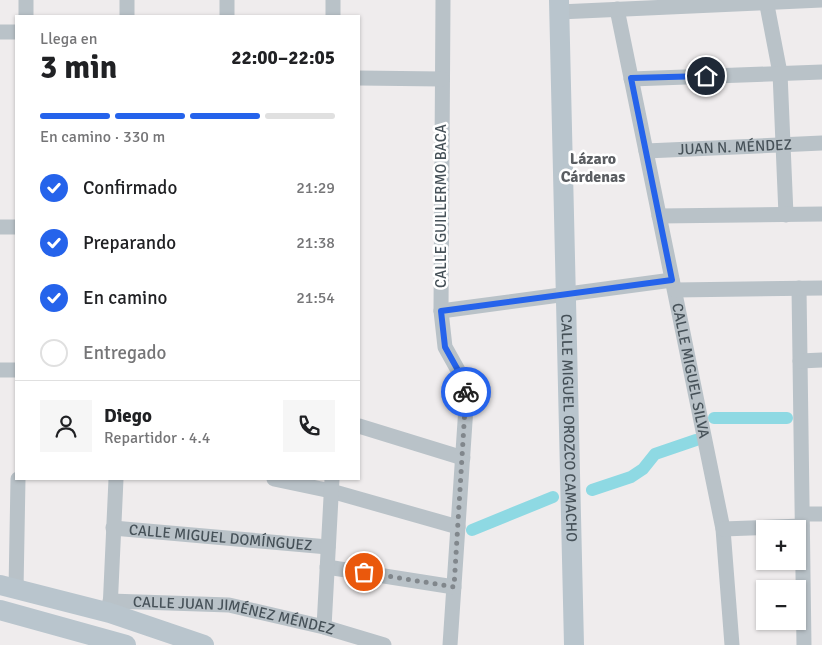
<!DOCTYPE html>
<html lang="es">
<head>
<meta charset="utf-8">
<style>
	:root { --surface:#fff; --page:#f6f6f6; --text:#202124; --muted:#757577; --line:#e0e0e0; --accent:#2563eb }
	body { margin:0; font-family:Signika,sans-serif; background:var(--page); color:var(--text); height:100vh; display:flex; flex-direction:column; font-size:19px; white-space:nowrap }
	* { box-sizing:border-box; margin:0 }
	p { font-size:16px; color:var(--muted) }
	.icon { flex:none; width:28px; height:28px; fill:none; stroke:currentColor; stroke-width:2; stroke-linecap:round; stroke-linejoin:round }
	.map { position:relative; flex:1; overflow:hidden }
	.panel { position:absolute; left:15px; top:15px; width:345px; height:465px; display:flex; flex-direction:column; background:var(--surface); border-radius:0px; box-shadow:0 1px 4px #0004 }
	.panel>* { flex:none }
	.tools { position:absolute; left:756px; top:520px; display:grid; gap:10px }
	.tools a { display:grid; place-items:center; width:50px; height:50px; border-radius:0px; background:var(--surface); box-shadow:0 1px 4px #0004; font-size:25px }
	.pin { position:absolute; display:grid; place-items:center; width:42px; height:42px; color:#fff; margin:-21px; border:2px solid #fff; border-radius:50%; box-shadow:0 1px 5px #0007 }
	.courier { position:absolute; display:grid; place-items:center; width:50px; height:50px; margin:-25px; border:4px solid #2563eb; border-radius:50%; background:#fff; color:#222; box-shadow:0 1px 6px #0007 }
	.overview em { font-style:normal; font-weight:700 }
	.overview div { display:flex; flex-direction:column-reverse }
	.overview { display:flex; align-items:center; justify-content:space-between; height:85px; padding:0 25px }
	h1 { font-size:32px; font-weight:700; line-height:38px }
	.bar { display:grid; grid-template-columns:repeat(4,1fr); gap:8px 5px; align-content:center; height:60px; padding:0 25px }
	.bar i { height:6px; border-radius:4px; background:var(--line) }
	.bar .active { background:var(--accent) }
	.bar p { grid-column:span 4 }
	.line { display:flex; align-items:center; gap:12px; padding:0 25px; border-top:1px solid var(--line) }
	.line div { flex:1 }
	.round { display:grid; place-items:center; flex:none; width:52px; height:52px; border-radius:0px; background:var(--page) }
	ol { padding:0 25px; list-style:none }
	li { display:flex; align-items:center; gap:15px; height:55px }
	li p { margin-inline-start:auto }
	li .icon { padding:5px; border-radius:50%; background:var(--accent); color:#fff; stroke-width:4 }
	li:last-child { color:var(--muted) }
	li i { width:28px; height:28px; border:2px solid var(--line); border-radius:50% }
	.map>svg:first-child { display:block }
	.lines { fill:none; stroke-linecap:round; stroke-linejoin:round }
	.canal { stroke:#8ed9e3; stroke-width:12 }
	.street { stroke:#b9c2c8; stroke-width:15 }
	.secondary { stroke:#b9c5cd; stroke-width:20 }
	.done { stroke:#81878c; stroke-width:5; stroke-dasharray:0 9 }
	.route { stroke:#2563eb; stroke-width:6 }
	.labels { text-anchor:middle; stroke-width:5; stroke-linejoin:round; paint-order:stroke }
	.street-label { font-size:15px; fill:#465158; stroke:#fff }
	.neighbourhood-label { font-size:16px; font-weight:bold; fill:#5a5d61; stroke:#fff }
</style>
</head>
<body>
<div class="map">
<svg width="822" height="645" viewBox="0 0 822 645">
	<rect width="100%" height="100%" fill="#efeced"/>
	<g class="lines">
		<!-- canal -->
		<path class="canal" d="M714,418H787
			M592,490L631,477L643,469L655,454L696,440
			M472,530L553,497"/>
		<!-- street -->
		<g class="street">
			<path d="M127,0V16"/>
			<path d="M227,0V16"/>
			<path d="M443,0L441,311L445,347L464,381L467,392L450,645"/>
			<path d="M766,0L780,73L786,215"/>
			<path id="s1" d="M617,9L723,529L732,645"/>
			<path d="M559,12L822,0"/>
			<path d="M26,16V0"/>
			<path d="M333,16V0"/>
			<path d="M0,32H16"/>
			<path d="M359,78L442,79"/>
			<path d="M631,79L822,72"/>
			<path id="s2" d="M646,151L822,143"/>
			<path d="M659,216L822,214"/>
			<path d="M0,227H16"/>
			<path d="M799,288L804,645"/>
			<path d="M675,290L822,288"/>
			<path d="M441,311L672,280"/>
			<path d="M800,361L822,360"/>
			<path d="M0,370H16"/>
			<path d="M359,426L463,458"/>
			<path d="M274,479L331,491L458,527"/>
			<path d="M803,514H822"/>
			<path id="s3" d="M113,528L328,547"/>
			<path d="M723,529L802,526"/>
			<path d="M327,567L454,587"/>
			<path d="M16,590L18,479"/>
			<path id="s4" d="M110,601L229,605L324,627L384,645"/>
			<path d="M110,610L116,479"/>
			<path d="M324,627L332,479"/>
		</g>
		<!-- secondary -->
		<g class="secondary">
			<path id="s5" d="M559,0L574,645"/>
			<path d="M0,585L110,613L204,645"/>
			<path d="M0,610L126,645"/>
		</g>
	</g>
	<g class="lines">
		<!-- done -->
		<path class="done" d="M364,572L454,587L466,392"/>
		<!-- route -->
		<path class="route" d="M466,392L464,381L445,347L441,311L672,280L631,78L706,76"/>
	</g>
	<g class="labels">
		<!-- street labels -->
		<g class="street-label">
			<text dy="5" stroke="none"><textPath href="#s2" startOffset="89">JUAN N. MÉNDEZ</textPath></text>
			<text transform="translate(441 206) rotate(-90)" y="5">CALLE GUILLERMO BACA</text>
			<text dy="5" stroke="none"><textPath href="#s1" startOffset="369">CALLE MIGUEL SILVA</textPath></text>
			<text dy="5" stroke="none"><textPath href="#s5" startOffset="428">CALLE MIGUEL OROZCO CAMACHO</textPath></text>
			<text dy="5" stroke="none"><textPath href="#s3" startOffset="108">CALLE MIGUEL DOMÍNGUEZ</textPath></text>
			<text dy="5" stroke="none"><textPath href="#s4" startOffset="125">CALLE JUAN JIMÉNEZ MÉNDEZ</textPath></text>
		</g>
		<!-- neighbourhood labels -->
		<g class="neighbourhood-label">
			<text x="593" y="164">Lázaro<tspan x="593" dy="18">Cárdenas</tspan></text>
		</g>
	</g>
</svg>
<div class="tools">
<a>+</a>
<a>−</a>
</div>
<div class="pin" style="left:364px;top:572px;background:#ea580c"><svg class="icon" aria-label="bag" viewBox="0 0 24 24"><path d="M5 8h14l-1 12H6zM9 8a3 3 0 0 1 6 0"/></svg></div>
<div class="pin" style="left:706px;top:76px;background:#1f2937"><svg class="icon" aria-label="home" viewBox="0 0 24 24"><path d="M3 11l9-7 9 7M6 9v11h12V9"/></svg></div>
<div class="courier" style="left:466px;top:392px"><svg class="icon" aria-label="bike" viewBox="0 0 24 24"><circle cx="6" cy="16" r="4"/><circle cx="18" cy="16" r="4"/><path d="M6 16l4-8h5l3 8M10 8l3 8H6M13 5h3"/></svg></div>
<section class="panel">
<div class="overview"><div><h1>3 min</h1><p>Llega en</p></div><em>22:00–22:05</em></div>
<div class="bar"><i class="active"></i><i class="active"></i><i class="active"></i><i></i><p>En camino · 330 m</p></div>
<ol>
<li><svg class="icon" aria-label="check" viewBox="0 0 24 24"><path d="M5 12l5 5 9-10"/></svg>Confirmado<p>21:29</p></li>
<li><svg class="icon" aria-label="check" viewBox="0 0 24 24"><path d="M5 12l5 5 9-10"/></svg>Preparando<p>21:38</p></li>
<li><svg class="icon" aria-label="check" viewBox="0 0 24 24"><path d="M5 12l5 5 9-10"/></svg>En camino<p>21:54</p></li>
<li><i></i>Entregado</li>
</ol>
<div class="line" style="height:90px"><a class="round"><svg class="icon" aria-label="person" viewBox="0 0 24 24"><circle cx="12" cy="8" r="4"/><path d="M4 21q1-7 8-7t8 7"/></svg></a><div><b>Diego</b><p>Repartidor · 4.4</p></div><a class="round"><svg class="icon" aria-label="phone" viewBox="0 0 24 24"><path d="M5 4h4l2 5-3 2q2 4 5 5l2-3 5 2v4C11 20 4 13 5 4z"/></svg></a></div>
</section>
</div>
</body>
</html>
